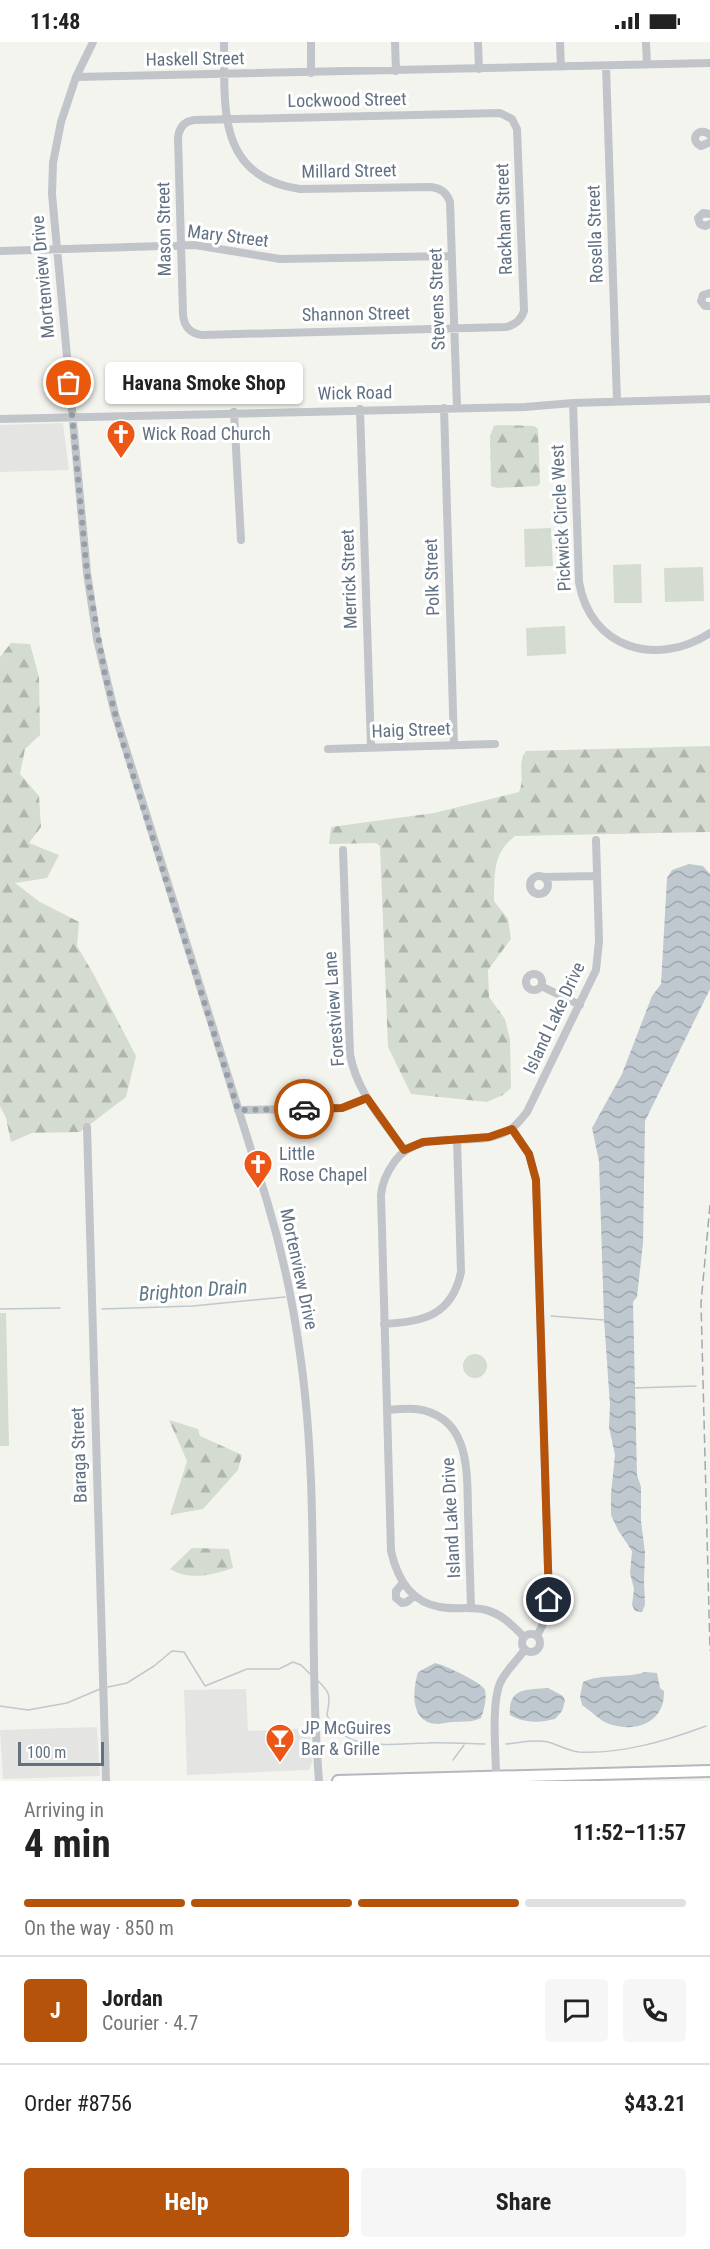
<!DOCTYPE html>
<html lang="en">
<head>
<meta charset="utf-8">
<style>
	:root { --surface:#fff; --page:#f6f6f6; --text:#222; --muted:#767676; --line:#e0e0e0; --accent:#b45309 }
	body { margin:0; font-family:"Roboto Condensed",sans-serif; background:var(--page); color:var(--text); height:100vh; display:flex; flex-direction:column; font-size:22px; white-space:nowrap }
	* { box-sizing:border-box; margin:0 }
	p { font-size:20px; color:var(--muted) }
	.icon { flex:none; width:33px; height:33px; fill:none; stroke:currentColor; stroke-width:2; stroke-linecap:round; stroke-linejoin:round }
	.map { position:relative; height:1739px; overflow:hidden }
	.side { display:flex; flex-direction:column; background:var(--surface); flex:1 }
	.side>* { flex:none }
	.scale { position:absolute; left:18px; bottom:15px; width:86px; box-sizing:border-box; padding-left:6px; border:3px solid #617182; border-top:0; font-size:16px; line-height:21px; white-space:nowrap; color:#617182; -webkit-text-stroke:4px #fff; paint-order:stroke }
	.pin { position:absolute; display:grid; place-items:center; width:51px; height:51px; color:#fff; margin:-26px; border:3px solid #fff; border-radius:50%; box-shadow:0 2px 6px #0007 }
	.courier { position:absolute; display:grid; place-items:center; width:60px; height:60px; margin:-30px; border:4px solid #b45309; border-radius:50%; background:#fff; color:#222; box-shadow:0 2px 8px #0007 }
	.bubble { position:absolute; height:42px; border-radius:6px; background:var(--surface); box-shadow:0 2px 4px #0004; font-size:20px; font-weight:700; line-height:42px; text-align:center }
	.headline em { font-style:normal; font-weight:700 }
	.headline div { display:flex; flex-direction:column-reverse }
	.headline { display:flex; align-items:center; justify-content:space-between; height:102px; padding:0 24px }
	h1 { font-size:39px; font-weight:700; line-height:45px }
	.bar { display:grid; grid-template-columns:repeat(4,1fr); gap:9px 6px; align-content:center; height:72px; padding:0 24px }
	.bar i { height:8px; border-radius:4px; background:var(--line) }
	.bar .selected { background:var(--accent) }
	.bar p { grid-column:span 4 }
	.line { display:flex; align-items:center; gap:15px; padding:0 24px; border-top:2px solid var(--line) }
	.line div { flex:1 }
	.round { display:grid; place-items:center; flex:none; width:63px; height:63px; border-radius:6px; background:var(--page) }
	.button { display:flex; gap:12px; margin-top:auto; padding:12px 24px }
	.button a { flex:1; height:69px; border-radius:6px; background:var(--accent); color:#fff; font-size:24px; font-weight:700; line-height:69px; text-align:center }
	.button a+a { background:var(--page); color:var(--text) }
	.status { display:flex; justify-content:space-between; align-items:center; height:42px; padding:0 30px; background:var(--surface); direction:ltr }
	.status svg { height:16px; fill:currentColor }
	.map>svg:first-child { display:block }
	.built { fill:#e4e5e3 }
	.green { fill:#d4dbd0 }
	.forest { fill:url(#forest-firs) }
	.water { fill:url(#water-waves) }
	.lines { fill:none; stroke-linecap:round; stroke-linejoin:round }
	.stream { stroke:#bec8ce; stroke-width:1.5 }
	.major-casing { stroke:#b4b8bc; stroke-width:14 }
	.minor { stroke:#c1c4c8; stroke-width:8 }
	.major { stroke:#fff; stroke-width:10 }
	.rail { stroke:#a3a8ae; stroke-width:1.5; stroke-dasharray:9 4.5; stroke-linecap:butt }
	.done { stroke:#949fa8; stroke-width:6; stroke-dasharray:0 10.8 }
	.route { stroke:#b45309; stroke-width:8 }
	.labels { text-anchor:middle; stroke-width:6; stroke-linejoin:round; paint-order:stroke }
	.street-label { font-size:18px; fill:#617182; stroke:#fff }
	.poi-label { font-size:18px; fill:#617182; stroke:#fff; text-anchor:start }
	.water-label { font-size:20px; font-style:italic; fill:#617a87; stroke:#fff }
</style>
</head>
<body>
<div class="status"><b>11:48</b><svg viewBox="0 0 49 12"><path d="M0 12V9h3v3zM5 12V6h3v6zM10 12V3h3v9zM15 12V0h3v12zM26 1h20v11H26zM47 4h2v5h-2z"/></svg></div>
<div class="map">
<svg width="710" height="1739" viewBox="0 0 710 1739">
	<defs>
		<pattern id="forest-firs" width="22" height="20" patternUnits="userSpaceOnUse" patternTransform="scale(1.5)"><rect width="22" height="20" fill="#d4dbd0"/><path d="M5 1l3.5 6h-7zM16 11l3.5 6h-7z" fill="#afb6ae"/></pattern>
		<pattern id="water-waves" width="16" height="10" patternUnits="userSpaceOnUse" patternTransform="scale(1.5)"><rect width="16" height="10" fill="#bec8ce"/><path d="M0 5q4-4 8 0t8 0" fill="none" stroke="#9ea7ad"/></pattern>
	</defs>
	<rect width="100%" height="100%" fill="#f4f4ef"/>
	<!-- built -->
	<path class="built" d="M63,381L69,428L0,430V383Z
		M246,1647L248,1689L310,1686L312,1720L309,1728L187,1733L184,1648Z
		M97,1685L100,1734L3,1737L0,1688Z"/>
	<!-- green -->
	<path class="green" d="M551,486L553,524L525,525L524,487Z
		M641,522L642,561H614L613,523Z
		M703,525L704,559L665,560L664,526Z
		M565,584L566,612L527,614L526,586Z
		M0,1271H6L9,1404H0Z
		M463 1324a12 12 0 1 1 24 0a12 12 0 1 1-24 0Z"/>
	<!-- forest -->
	<path class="forest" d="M499,383L534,384L538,387L540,442L537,444L497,446L491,444L490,394L494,384Z
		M11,601L30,602L39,635L40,693L25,707L20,732L39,754L41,785L29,801L59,813L47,836L15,841L40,860L79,880L77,904L94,933L136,1014L126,1055L80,1090L32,1091L11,1100L6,1076L0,1064V615Z
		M710,704V790L515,794C492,812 495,832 494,859L508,877L511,897L488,928L489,955L505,977L510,998L511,1046L503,1053L487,1060L411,1052L388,1005L380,804L376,801L329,802L331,785L434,771L519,750C526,733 516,724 526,709Z
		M169,1378L198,1387L200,1394L242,1413L238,1428L203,1467L170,1473L187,1419Z
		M192,1506L229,1507L233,1526C212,1533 190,1539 170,1527Z"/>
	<!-- water -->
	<path class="water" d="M689,822L703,824L710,832V947L645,1079L643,1201L637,1255L633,1260L637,1433L641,1445V1479L645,1511L644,1539L645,1563L642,1570L635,1569L632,1563L634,1547L630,1531L632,1509L618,1488L611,1473V1452L615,1413L609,1385L610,1363L604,1277L599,1119L592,1086L622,1032L652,954L661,942L667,836L672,828Z
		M435,1621C443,1622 483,1641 485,1648C487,1657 484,1668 481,1676C471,1681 463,1679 453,1680C448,1680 444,1681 439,1682C410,1682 412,1650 418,1630Z
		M645,1630L657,1631L660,1646L664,1649C665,1681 636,1691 609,1682C599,1678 591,1669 582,1663L580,1654L583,1640C603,1631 624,1637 645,1630Z
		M548,1646L563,1654L565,1659L562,1669L555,1677C539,1681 524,1681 510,1673C508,1645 527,1648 548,1646Z"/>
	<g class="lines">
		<!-- stream -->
		<path class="stream" d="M0,1267L60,1266
			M102,1267L193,1264L285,1255
			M551,1274L604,1278
			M633,1346L696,1344
			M317,1638C332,1652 330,1654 327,1673C345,1713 393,1701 428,1701C447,1700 466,1702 485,1702
			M108,1645L127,1641L154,1624L172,1609L184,1610L205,1644L247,1627H279L293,1620L301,1623L311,1633
			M0,1664L28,1668L67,1661L100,1647
			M506,1702C520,1701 534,1697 548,1700C559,1703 568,1709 579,1710C622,1712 666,1699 706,1684
			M453,1718L464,1703"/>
		<!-- major casing -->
		<g class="major-casing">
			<path id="major" d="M338,1739L710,1729"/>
		</g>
		<!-- minor -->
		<path class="minor" d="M93,0L76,35L61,80L53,121L52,152L87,531L97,597L115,672L267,1159C283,1212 294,1265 301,1319C320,1458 308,1600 319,1739
			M224,0C225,65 216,135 300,147L431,145C441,146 447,151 450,160L457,365
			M311,0V31
			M395,0L396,29
			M478,0L479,27
			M560,0L561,25
			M646,0L647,23
			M606,24L617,359
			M76,35L710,21
			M500,71L512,77L517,87L524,269C521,278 515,283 506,285L203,293C191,292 184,285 183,273L178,96C179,85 185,79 195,78Z
			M710,93C699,83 688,98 701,104L710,100
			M710,172L703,171L698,176L700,182L705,184L710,182
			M0,209L195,203L280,217L452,214
			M710,251L703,253L701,259L705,264H710
			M573,361L579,540C590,606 656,626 710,591
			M444,366L454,703
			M360,367L371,705
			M234,370L241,498
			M0,377L525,365L573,361L710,357
			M328,707L495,702
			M343,808L350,1012C356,1049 383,1078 404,1108
			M530 843a9 9 0 1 1 18 0a9 9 0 1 1-18 0Z
			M544,835L597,834
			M526 940a8 8 0 1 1 16 0a8 8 0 1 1-16 0Z
			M541,944L580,963
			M238,1068L342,1066L367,1056
			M87,1085L106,1739
			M512,1087L529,1112L536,1138L549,1558L545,1578L537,1594
			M384,1282C424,1280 452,1273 461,1230L457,1097
			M388,1368C397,1367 407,1366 416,1367C470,1374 467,1428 468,1469C469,1501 470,1533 471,1565
			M403,1541L396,1549V1556L402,1561L407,1560L414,1554
			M522 1601a9 9 0 1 1 18 0a9 9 0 1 1-18 0Z
			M524,1595C513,1584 502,1572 486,1568C471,1564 455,1568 440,1565C410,1560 397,1536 391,1509L381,1153C382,1140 387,1130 395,1119C424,1082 475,1110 511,1087C517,1083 522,1076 527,1070L596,928L599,899L596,798
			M496,1735C496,1710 491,1663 500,1641C506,1628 517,1619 525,1607"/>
		<!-- major -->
		<use href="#major" class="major"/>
		<!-- rail -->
		<path class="rail" d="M710,1163L701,1261L710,1609"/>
	</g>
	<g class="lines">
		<!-- done -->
		<path class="done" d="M69,341L87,531L105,633L122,698L238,1068L304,1067"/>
		<!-- route -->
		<path class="route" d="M304,1067L342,1066L367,1056L404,1108L423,1100L489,1095L512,1087L529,1112L536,1138L549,1558"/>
	</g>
	<!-- icons -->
	<defs>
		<g id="church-pin" transform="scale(1.5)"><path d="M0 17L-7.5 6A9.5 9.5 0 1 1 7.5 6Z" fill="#ec5718" stroke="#fff"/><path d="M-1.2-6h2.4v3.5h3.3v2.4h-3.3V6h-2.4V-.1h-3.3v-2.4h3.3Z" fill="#fff"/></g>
		<g id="bar-pin" transform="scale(1.5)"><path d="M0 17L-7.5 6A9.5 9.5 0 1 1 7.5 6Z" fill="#ec5718" stroke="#fff"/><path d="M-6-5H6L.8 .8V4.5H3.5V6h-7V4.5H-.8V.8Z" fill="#fff"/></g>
	</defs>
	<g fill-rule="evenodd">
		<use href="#church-pin" x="121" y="392"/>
		<use href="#church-pin" x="258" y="1122"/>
		<use href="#bar-pin" x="280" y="1696"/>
	</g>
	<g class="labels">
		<!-- street labels -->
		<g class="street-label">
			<text transform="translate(195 17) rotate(-1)" y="6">Haskell Street</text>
			<text transform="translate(347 58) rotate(-1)" y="6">Lockwood Street</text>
			<text transform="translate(349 129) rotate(-1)" y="6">Millard Street</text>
			<text transform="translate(504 177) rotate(-92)" y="6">Rackham Street</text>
			<text transform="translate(164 187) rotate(-91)" y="6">Mason Street</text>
			<text transform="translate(595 192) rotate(-92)" y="6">Rosella Street</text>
			<text transform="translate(228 194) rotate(7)" y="6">Mary Street</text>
			<text transform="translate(43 235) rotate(-95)" y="6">Mortenview Drive</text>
			<text transform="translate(437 257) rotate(-92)" y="6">Stevens Street</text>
			<text transform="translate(356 272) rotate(-1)" y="6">Shannon Street</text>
			<text transform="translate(355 351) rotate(-1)" y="6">Wick Road</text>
			<text transform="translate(561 476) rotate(-93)" y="6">Pickwick Circle West</text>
			<text transform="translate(432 535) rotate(-92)" y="6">Polk Street</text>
			<text transform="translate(349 537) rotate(-92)" y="6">Merrick Street</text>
			<text transform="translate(411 688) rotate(-2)" y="6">Haig Street</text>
			<text transform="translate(334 967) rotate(-94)" y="6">Forestview Lane</text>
			<text transform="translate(554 976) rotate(-65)" y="6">Island Lake Drive</text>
			<text transform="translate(299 1227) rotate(78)" y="6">Mortenview Drive</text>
			<text transform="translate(79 1413) rotate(-92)" y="6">Baraga Street</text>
			<text transform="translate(451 1476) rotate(-93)" y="6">Island Lake Drive</text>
		</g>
		<!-- poi labels -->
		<g class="poi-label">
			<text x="142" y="398">Wick Road Church</text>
			<text x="279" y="1118">Little<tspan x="279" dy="21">Rose Chapel</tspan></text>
			<text x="301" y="1692">JP McGuires<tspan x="301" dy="21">Bar &amp; Grille</tspan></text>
		</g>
		<!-- water labels -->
		<g class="water-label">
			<text transform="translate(193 1248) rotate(-4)" y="7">Brighton Drain</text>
		</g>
	</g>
</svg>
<div class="scale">100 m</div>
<div class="pin" style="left:69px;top:341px;background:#ea580c"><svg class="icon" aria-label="bag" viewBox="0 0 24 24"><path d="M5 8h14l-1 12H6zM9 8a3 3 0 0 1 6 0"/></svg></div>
<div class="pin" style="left:549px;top:1558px;background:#1f2937"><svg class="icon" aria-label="home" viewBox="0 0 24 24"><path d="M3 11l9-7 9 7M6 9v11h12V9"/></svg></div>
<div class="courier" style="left:304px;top:1067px"><svg class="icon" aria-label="car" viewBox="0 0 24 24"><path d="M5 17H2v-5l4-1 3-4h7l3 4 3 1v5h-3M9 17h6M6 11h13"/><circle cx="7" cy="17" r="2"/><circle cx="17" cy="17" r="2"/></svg></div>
<div class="bubble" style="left:105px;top:320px;width:198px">Havana Smoke Shop</div>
</div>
<section class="side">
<div class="headline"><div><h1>4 min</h1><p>Arriving in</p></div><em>11:52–11:57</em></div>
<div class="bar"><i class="selected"></i><i class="selected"></i><i class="selected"></i><i></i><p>On the way · 850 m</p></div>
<div class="line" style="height:108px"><b class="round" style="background:var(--accent);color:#fff">J</b><div><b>Jordan</b><p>Courier · 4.7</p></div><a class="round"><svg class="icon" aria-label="chat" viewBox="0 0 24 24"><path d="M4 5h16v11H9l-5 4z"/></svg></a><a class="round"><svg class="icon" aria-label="phone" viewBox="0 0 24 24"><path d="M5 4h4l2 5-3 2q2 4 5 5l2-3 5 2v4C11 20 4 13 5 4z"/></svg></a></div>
<div class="line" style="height:78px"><div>Order #8756</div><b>$43.21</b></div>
<div class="button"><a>Help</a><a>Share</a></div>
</section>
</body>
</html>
